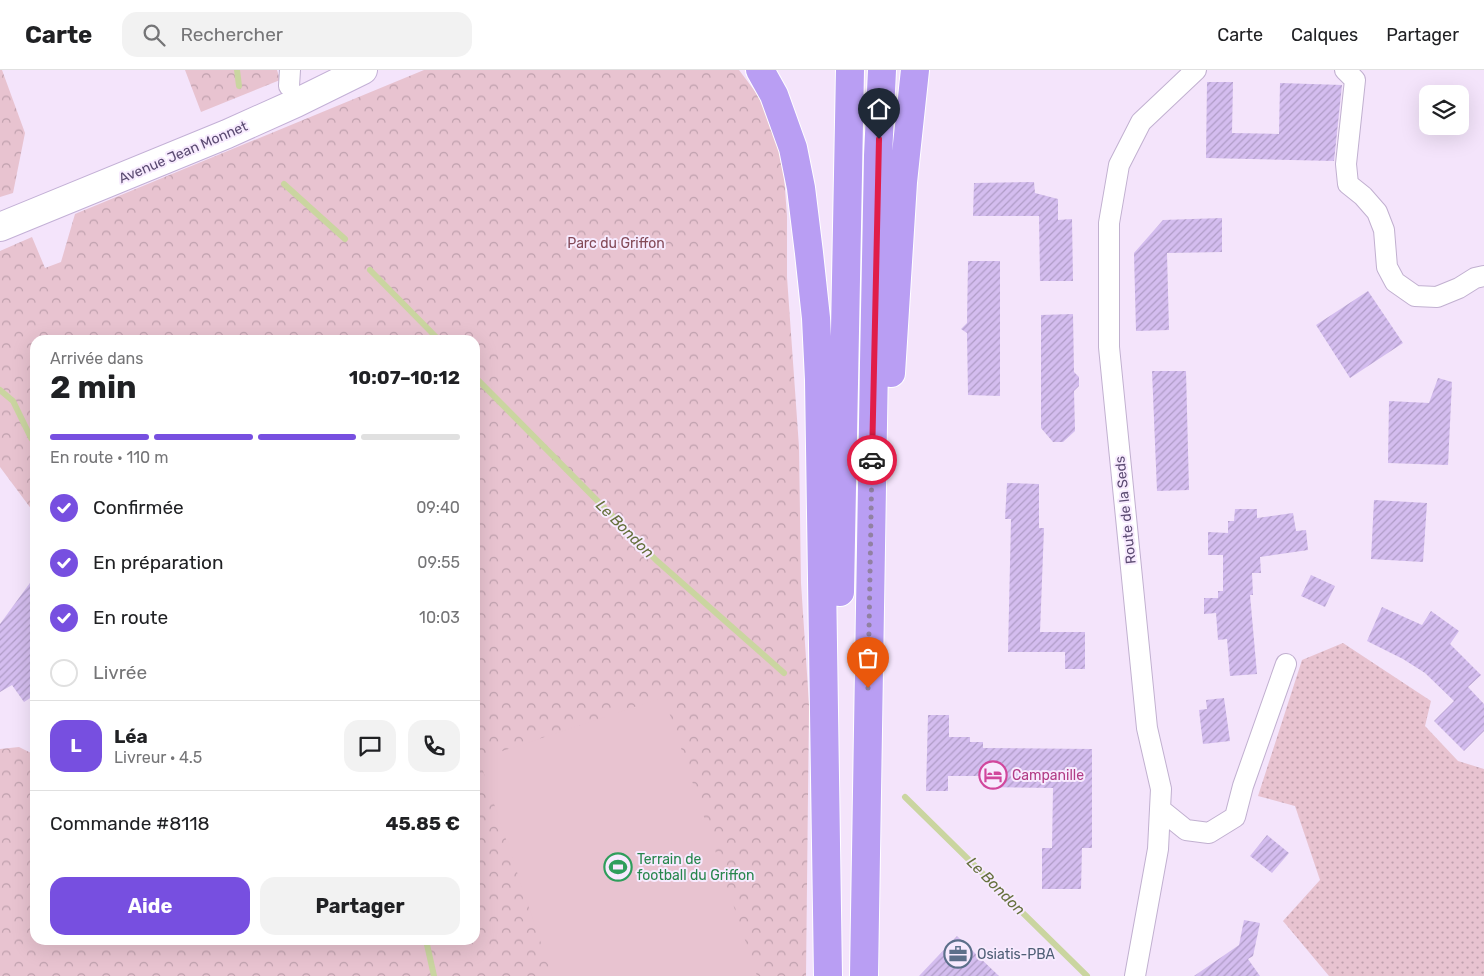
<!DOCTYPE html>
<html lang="fr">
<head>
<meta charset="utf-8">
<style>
	:root { --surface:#fff; --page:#f2f2f2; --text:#202124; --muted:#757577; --line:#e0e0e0; --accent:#774fe0 }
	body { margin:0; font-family:Rubik,sans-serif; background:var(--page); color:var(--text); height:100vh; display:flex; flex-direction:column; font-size:19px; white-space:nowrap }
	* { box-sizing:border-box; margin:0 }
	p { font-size:16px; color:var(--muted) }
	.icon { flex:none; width:28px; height:28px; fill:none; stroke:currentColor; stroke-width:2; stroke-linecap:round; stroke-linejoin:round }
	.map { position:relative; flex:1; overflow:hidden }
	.panel { position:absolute; left:30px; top:265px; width:450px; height:610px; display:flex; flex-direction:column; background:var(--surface); border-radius:15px; box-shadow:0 5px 20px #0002 }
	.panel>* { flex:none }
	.tools { position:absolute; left:1419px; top:15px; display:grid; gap:10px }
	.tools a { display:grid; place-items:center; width:50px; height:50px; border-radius:10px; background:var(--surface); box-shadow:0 5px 20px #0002; font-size:25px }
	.pin { position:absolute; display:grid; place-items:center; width:42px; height:42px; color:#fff; margin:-51px -21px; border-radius:50% 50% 50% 0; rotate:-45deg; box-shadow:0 0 5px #0007 }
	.pin .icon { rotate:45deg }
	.courier { position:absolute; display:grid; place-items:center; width:50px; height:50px; margin:-25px; border:4px solid #e11d48; border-radius:50%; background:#fff; color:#222; box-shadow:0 1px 6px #0007 }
	.head em { font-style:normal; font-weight:700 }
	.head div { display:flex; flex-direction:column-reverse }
	.head { display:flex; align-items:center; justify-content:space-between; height:85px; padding:0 20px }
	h1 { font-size:32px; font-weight:700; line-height:38px }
	.bar { display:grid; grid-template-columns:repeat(4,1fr); gap:8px 5px; align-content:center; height:60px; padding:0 20px }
	.bar i { height:6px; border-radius:4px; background:var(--line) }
	.bar .on { background:var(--accent) }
	.bar p { grid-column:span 4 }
	.line { display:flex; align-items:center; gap:12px; padding:0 20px; border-top:1px solid var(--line) }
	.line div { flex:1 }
	.round { display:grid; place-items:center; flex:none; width:52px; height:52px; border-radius:15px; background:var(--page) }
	ol { padding:0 20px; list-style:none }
	li { display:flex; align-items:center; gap:15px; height:55px }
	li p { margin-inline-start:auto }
	li .icon { padding:5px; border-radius:50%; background:var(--accent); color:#fff; stroke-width:4 }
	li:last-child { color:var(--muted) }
	li i { width:28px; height:28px; border:2px solid var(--line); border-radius:50% }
	.primary-button { display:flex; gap:10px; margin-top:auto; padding:10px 20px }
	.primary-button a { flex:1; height:58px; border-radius:15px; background:var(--accent); color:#fff; font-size:20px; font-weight:700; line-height:58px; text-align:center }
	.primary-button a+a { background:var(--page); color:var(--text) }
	header { display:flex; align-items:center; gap:30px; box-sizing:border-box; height:70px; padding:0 25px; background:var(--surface); border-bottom:1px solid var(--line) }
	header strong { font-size:24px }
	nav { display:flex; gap:28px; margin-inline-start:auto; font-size:18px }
	.search { width:350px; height:45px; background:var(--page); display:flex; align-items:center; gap:12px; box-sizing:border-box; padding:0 18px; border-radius:15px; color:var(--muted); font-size:19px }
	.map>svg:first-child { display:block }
	.grass { fill:url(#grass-dots) }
	.forest { fill:url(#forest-crowns) }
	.pitch { fill:#e8c3d0 }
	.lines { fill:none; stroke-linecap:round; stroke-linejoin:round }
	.stream { stroke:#cad5a0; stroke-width:6 }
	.building { fill:url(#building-hatch) }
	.street-casing { stroke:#c1b0d0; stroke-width:22 }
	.secondary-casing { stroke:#c3b0d6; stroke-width:30 }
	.highway-casing { stroke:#fff; stroke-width:30 }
	.street { stroke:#fff; stroke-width:20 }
	.secondary { stroke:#fff; stroke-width:28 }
	.highway { stroke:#b99ef3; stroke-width:28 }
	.done { stroke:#9181a2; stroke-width:5; stroke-dasharray:0 9 }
	.route { stroke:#e11d48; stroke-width:6 }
	.labels { text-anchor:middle; stroke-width:4; stroke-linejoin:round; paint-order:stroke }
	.street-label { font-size:14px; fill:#5b4b72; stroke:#f7eafe }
	.park-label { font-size:14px; fill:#834957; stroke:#f7eafe }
	.hotel-label { font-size:14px; fill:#b23c85; stroke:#f7eafe; text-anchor:start }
	.leisure-label { font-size:14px; fill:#27864d; stroke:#f7eafe; text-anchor:start }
	.service-label { font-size:14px; fill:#4e5e75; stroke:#f7eafe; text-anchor:start }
	.water-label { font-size:15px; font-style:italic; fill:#65703c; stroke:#f7eafe }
</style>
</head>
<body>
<header>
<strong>Carte</strong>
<div class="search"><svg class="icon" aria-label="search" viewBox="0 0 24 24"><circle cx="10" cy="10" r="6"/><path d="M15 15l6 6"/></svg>Rechercher</div>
<nav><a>Carte</a><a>Calques</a><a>Partager</a></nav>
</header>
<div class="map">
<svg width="1484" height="906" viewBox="0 0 1484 906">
	<defs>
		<pattern id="grass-dots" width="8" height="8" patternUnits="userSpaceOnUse" patternTransform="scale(1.25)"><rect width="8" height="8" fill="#e8c3d0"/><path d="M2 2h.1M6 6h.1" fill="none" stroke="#bfa0ad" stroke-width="1.8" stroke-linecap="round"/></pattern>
		<pattern id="forest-crowns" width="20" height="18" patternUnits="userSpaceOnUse" patternTransform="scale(1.25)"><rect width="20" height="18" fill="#e8c3d0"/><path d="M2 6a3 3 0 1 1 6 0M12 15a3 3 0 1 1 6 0" fill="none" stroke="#bfa0ad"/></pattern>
		<pattern id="building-hatch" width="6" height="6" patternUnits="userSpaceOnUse" patternTransform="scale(1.25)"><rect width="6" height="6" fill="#d4bdef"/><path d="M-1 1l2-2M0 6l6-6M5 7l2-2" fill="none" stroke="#af9cc6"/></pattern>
	</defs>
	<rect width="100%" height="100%" fill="#f4e4fb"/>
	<!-- grass -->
	<path class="grass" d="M1343,573L1431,631L1425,656L1458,691L1484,699V906H1329L1283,851L1320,810L1295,736L1258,726L1302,590Z"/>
	<!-- forest -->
	<path class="forest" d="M0,0H2L25,63L13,123L0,127Z
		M185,0H277L280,10L201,42Z
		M424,0H739L757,24L779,72L784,106L787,146V207L799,377L801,513L809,634L806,906H0V679L19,677L35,685V870H475V270H35V444L0,397V181L32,167L45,198L61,192L75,144Z"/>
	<!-- pitch -->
	<path class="pitch" d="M664,627L757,906H552L479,689Z"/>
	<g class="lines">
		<!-- stream -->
		<path class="stream" d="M237,0L239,16
			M284,114L345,169
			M370,200L439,270
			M475,307L656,490L784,603
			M0,320L13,331L31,368L35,373
			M905,727L1087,906
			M426,870L434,906"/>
	</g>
	<!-- building -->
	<path class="building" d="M1207,12H1233L1232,63L1279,64L1280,13L1342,15L1334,91L1206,88Z
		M1034,112L1035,123L1058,129V150L1072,149L1073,211H1040L1039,146H973L974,113Z
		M1222,148V182L1167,183L1169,260L1136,261L1134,183L1163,150Z
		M968,191H1000V326L968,325L967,263L961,259L967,253Z
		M1368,221L1403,273L1350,308L1316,255Z
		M1073,244L1074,302L1079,307V316L1074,321L1075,361L1063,372H1053L1041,358V245Z
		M1152,301H1186L1189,420L1157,421Z
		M1438,308L1452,312L1448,395L1388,393L1389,331L1429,333Z
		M1007,413L1039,414V458H1044L1040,562H1085V599H1065V582H1008L1011,449H1005Z
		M1374,430L1427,433L1423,492L1371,489Z
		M1235,439H1257V448L1293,443L1296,461L1306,460L1308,480L1260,487L1261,503H1252L1253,525H1250L1257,604L1230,606L1227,569L1218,570L1216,543L1204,544V528H1218V521H1223V485H1208V462L1228,463V451H1234Z
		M1311,505L1335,516L1325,537L1301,526Z
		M35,506V625L24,632L12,615L0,622V554Z
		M1382,537L1422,555L1431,541L1459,561L1450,574L1481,605L1468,617L1484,634V661L1464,681L1434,651L1454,631L1425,603L1403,589L1367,571Z
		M1224,628L1230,671L1203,674L1199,640L1207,639L1206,630Z
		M928,645H949V667H970V672H983V678L1092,679V778H1082L1081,819H1042V778H1052L1053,718L983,717L984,706H948V721H926Z
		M1267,765L1289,783L1272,803L1250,786Z
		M1244,850L1260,853L1253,886L1248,889L1260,906H1194L1239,875Z
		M957,866L999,906H919Z"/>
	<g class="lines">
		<!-- street casing -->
		<g class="street-casing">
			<path id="street" d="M1345,0L1355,10L1346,94L1348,114L1363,126L1377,142L1384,160L1387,197L1395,212L1415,226L1437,227L1459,218L1475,208L1484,206
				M289,16L290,0
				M1160,739L1186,760L1209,763L1235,747L1243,716L1286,594
				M1135,906L1158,779L1161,719L1147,658L1109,277V153L1119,95L1141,52L1196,0"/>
		</g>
		<!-- secondary casing -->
		<g class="secondary-casing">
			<path id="secondary" d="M0,157L227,64L296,33L363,0"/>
		</g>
		<!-- highway casing -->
		<g class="highway-casing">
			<path id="highway" d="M760,0L774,25L793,78L801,118L809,183L816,248L819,310L828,906
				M891,303L903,112L915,0
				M840,522L850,0
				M864,906L874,293L878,86L882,0"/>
		</g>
		<!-- street -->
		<use href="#street" class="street"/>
		<!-- secondary -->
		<use href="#secondary" class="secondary"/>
		<!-- highway -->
		<use href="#highway" class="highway"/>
	</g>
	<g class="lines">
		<!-- done -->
		<path class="done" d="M868,618L872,390"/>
		<!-- route -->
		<path class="route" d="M872,390L879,69"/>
	</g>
	<!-- icons -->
	<defs>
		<g id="hotel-ring" transform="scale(1.4375)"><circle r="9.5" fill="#f7eafe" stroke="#d1479c" stroke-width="1.5"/><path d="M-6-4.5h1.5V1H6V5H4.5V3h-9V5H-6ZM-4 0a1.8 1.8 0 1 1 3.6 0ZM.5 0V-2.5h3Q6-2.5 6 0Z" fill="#d1479c"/></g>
		<g id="stadium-ring" transform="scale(1.4375)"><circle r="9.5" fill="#f7eafe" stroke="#2e9e5b" stroke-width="1.5"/><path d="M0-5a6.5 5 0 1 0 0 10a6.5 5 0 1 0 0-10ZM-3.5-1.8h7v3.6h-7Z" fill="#2e9e5b"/></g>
		<g id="office-ring" transform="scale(1.4375)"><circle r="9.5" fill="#f7eafe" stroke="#5c6f8a" stroke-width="1.5"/><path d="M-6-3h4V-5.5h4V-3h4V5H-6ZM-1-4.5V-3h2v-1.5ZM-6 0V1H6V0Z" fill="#5c6f8a"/></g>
	</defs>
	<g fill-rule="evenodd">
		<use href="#hotel-ring" x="993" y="705"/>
		<use href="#stadium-ring" x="618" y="797"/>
		<use href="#office-ring" x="958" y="884"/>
	</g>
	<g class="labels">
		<!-- street labels -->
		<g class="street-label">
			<text transform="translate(183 82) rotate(-23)" y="5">Avenue Jean Monnet</text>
			<text transform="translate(1125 440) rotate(-96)" y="5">Route de la Seds</text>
		</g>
		<!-- park labels -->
		<g class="park-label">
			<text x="616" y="178">Parc du Griffon</text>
		</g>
		<!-- hotel labels -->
		<g class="hotel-label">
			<text x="1012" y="710">Campanille</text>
		</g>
		<!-- leisure labels -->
		<g class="leisure-label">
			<text x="637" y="794">Terrain de<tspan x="637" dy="16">football du Griffon</tspan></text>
		</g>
		<!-- service labels -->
		<g class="service-label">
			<text x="977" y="889">Osiatis-PBA</text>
		</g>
		<!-- water labels -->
		<g class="water-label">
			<text transform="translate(625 459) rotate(45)" y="5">Le Bondon</text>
			<text transform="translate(996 816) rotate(45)" y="5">Le Bondon</text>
		</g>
	</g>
</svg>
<div class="tools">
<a><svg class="icon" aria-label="layers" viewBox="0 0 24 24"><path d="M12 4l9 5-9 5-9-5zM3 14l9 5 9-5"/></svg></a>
</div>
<div class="pin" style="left:868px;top:618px;background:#ea580c"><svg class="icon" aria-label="bag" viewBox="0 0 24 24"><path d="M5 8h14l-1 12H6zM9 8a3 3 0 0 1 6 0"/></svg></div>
<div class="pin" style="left:879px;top:69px;background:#1f2937"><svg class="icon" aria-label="home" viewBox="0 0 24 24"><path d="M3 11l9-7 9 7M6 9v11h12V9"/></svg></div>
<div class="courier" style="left:872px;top:390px"><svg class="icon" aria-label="car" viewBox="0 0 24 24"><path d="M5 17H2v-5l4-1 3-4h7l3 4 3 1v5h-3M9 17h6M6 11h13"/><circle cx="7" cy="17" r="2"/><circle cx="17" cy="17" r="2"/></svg></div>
<section class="panel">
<div class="head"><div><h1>2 min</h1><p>Arrivée dans</p></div><em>10:07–10:12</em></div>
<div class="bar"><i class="on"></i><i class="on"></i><i class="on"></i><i></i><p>En route · 110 m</p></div>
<ol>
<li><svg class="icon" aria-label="check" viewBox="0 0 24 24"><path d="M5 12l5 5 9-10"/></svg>Confirmée<p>09:40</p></li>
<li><svg class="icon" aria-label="check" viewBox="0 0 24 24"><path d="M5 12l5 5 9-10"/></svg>En préparation<p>09:55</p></li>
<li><svg class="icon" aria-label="check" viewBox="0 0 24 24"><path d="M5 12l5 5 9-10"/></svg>En route<p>10:03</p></li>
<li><i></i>Livrée</li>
</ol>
<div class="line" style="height:90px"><b class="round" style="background:var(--accent);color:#fff">L</b><div><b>Léa</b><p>Livreur · 4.5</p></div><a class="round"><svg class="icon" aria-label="chat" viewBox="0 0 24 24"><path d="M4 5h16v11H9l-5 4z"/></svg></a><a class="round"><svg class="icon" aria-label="phone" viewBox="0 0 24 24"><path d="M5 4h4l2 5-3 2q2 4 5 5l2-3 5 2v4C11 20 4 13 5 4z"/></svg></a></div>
<div class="line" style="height:65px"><div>Commande #8118</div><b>45.85 €</b></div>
<div class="primary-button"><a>Aide</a><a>Partager</a></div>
</section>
</div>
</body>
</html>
